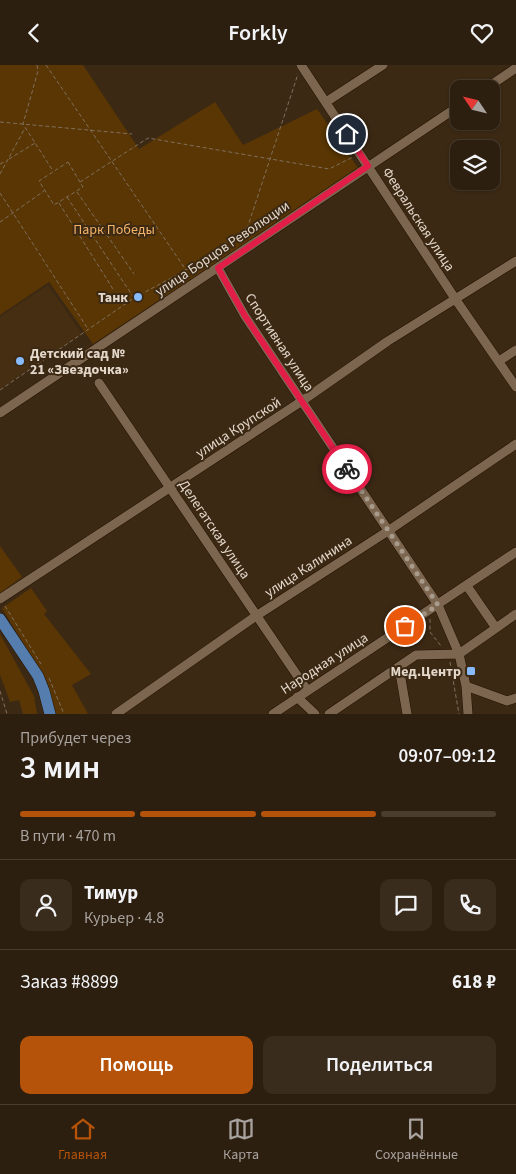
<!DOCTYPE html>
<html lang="ru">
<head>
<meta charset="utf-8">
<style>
	:root { --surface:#2d1f0f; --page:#392c1d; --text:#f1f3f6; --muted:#a7a29e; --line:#483d2f; --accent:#b45309 }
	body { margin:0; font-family:"Source Sans 3",sans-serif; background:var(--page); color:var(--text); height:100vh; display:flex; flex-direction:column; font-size:19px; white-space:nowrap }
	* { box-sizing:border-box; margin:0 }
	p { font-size:16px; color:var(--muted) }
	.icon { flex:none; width:28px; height:28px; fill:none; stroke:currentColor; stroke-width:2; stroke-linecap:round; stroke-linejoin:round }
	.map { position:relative; height:649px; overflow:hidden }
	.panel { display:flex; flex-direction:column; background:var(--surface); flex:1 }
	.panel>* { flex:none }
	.needle { width:32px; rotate:305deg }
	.tools { position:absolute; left:450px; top:15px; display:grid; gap:10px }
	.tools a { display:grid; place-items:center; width:50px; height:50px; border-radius:10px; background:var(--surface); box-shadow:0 1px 4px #0004,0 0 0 1px var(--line); font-size:25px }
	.pin { position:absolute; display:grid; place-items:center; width:42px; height:42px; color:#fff; margin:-21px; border:2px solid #fff; border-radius:50%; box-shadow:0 1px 5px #0007 }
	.courier { position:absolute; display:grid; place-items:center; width:50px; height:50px; margin:-25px; border:4px solid #e11d48; border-radius:50%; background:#fff; color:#222; box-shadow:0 1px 6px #0007 }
	.headline em { font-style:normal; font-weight:600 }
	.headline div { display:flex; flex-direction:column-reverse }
	.headline { display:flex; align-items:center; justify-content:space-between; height:85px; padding:0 20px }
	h1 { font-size:32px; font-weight:600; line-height:38px }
	.bar { display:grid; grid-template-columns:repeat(4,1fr); gap:8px 5px; align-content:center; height:60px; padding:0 20px }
	.bar i { height:6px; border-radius:4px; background:var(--line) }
	.bar .selected { background:var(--accent) }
	.bar p { grid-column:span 4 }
	.line { display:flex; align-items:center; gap:12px; padding:0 20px; border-top:1px solid var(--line) }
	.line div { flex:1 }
	.round { display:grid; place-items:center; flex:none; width:52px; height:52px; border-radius:10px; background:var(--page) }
	.cta { display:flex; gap:10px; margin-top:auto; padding:10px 20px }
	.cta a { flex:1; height:58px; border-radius:10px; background:var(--accent); color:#fff; font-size:20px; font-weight:600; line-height:58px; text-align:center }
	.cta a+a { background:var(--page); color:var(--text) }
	header { display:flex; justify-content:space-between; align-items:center; height:65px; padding:0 20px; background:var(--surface); font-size:22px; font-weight:600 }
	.tab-bar { display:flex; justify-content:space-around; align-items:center; height:70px; border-top:1px solid var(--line); background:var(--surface); font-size:14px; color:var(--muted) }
	.tab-bar a { display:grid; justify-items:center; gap:2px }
	.tab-bar .selected { color:var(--accent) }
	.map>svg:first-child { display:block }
	.built { fill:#462e12 }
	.green { fill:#593603 }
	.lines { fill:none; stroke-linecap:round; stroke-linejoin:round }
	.minor-casing { stroke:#231100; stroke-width:10 }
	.major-casing { stroke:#231100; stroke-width:12 }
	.path { stroke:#806f5e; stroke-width:1; stroke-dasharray:4 2.5; stroke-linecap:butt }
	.minor { stroke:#7c664f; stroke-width:9 }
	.major { stroke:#557eae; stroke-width:11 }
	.done { stroke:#a99b8b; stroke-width:5; stroke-dasharray:0 9 }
	.route { stroke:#e11d48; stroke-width:6 }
	.poi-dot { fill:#87bbfb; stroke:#3c2914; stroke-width:2 }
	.labels { text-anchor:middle; stroke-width:4; stroke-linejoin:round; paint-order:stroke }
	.street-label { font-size:14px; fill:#e4d8cb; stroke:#3c2914 }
	.park-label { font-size:14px; fill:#f4b369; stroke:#3c2914 }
	.poi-label { font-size:14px; font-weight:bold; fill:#e4d8cb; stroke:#3c2914; text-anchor:end }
</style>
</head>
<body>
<header><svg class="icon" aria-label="back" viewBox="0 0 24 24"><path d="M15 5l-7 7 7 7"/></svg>Forkly<svg class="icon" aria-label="heart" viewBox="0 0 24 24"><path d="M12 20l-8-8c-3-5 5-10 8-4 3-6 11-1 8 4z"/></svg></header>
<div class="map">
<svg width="516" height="649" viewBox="0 0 516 649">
	<rect width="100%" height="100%" fill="#3c2914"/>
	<!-- built -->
	<path class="built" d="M48,220L82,269L0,324V252Z"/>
	<!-- green -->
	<path class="green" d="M0,0H83L139,84L215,37L243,80L317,44L358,103L93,279L49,217L0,250Z
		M0,481L22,512L0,528Z
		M31,523L47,546L44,549L91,609L72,620L88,649H54L48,620L2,543Z
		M0,569L34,631L37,649H23L19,635L10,637L0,610Z"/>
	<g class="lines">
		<!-- minor casing -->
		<g class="minor-casing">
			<path id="minor" d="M301,0L456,235L516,322
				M485,24L516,3
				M326,37L383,0
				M218,203L245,251L438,540L459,589L466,621L468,649
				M499,296L516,285
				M99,318L307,625
				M0,348L459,41
				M467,521L496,563
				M0,534L302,336L388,276L516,196
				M399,602L407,649
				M466,621L507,636L516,633
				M297,632L315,649
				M116,649L256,551L388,466L516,379
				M273,649L516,487
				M329,649L416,590L459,589L516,549"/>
		</g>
		<!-- major casing -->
		<g class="major-casing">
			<path id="major" d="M0,554L38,611L44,626L50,649"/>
		</g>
		<!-- path -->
		<path class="path" d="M37,0L38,6L23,59L53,106
			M46,0L186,205
			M0,57L132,69
			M9,94L35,78
			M68,97L83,122L54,140L39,116Z
			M0,99L6,96
			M0,109L25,63
			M80,117L148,73L329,104L353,92
			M77,127L134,209
			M0,128L88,264
			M67,132L134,233
			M59,138L113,224
			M0,157L44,126
			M243,176L298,9
			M0,325L134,233L186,205L248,162
			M5,541L41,599
			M430,554V567L441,581
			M450,597L459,649
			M49,613L64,649
			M0,626L7,649"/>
		<!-- minor -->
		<use href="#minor" class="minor"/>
		<!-- major -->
		<use href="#major" class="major"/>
	</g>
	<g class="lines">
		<!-- done -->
		<path class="done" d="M347,404L438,540L405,561"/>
		<!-- route -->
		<path class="route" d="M347,404L245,251L218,203L368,101L347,69"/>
	</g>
	<!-- markers -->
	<g class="poi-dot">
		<circle cx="138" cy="232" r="5"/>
		<circle cx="20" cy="296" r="5"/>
		<rect x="466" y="601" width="10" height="10" rx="2.5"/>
	</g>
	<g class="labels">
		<!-- street labels -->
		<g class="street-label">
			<text transform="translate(419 154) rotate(57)" y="5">Февральская улица</text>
			<text transform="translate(222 183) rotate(-34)" y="5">улица Борцов Революции</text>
			<text transform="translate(280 277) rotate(57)" y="5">Спортивная улица</text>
			<text transform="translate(238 362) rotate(-33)" y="5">улица Крупской</text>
			<text transform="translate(215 464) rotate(56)" y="5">Делегатская улица</text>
			<text transform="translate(308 501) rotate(-33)" y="5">улица Калинина</text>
			<text transform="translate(324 598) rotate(-33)" y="5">Народная улица</text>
		</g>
		<!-- park labels -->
		<g class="park-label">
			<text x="114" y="169">Парк Победы</text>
		</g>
		<!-- poi labels -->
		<g class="poi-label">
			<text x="128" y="237">Танк</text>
			<text x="30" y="293" text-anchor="start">Детский сад №<tspan x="30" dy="16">21 «Звездочка»</tspan></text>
			<text x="461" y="611">Мед.Центр</text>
		</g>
	</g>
</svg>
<div class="tools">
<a><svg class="needle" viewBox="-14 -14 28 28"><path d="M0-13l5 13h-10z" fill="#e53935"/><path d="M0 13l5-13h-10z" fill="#a7a29e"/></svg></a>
<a><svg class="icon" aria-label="layers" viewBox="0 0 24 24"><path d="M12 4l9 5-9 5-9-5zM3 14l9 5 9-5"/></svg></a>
</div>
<div class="pin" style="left:405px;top:561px;background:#ea580c"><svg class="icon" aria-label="bag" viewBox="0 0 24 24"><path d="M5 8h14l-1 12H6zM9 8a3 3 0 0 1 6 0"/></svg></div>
<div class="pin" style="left:347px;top:69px;background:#1f2937"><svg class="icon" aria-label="home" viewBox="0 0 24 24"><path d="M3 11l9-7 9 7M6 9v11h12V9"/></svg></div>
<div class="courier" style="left:347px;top:404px"><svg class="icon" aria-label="bike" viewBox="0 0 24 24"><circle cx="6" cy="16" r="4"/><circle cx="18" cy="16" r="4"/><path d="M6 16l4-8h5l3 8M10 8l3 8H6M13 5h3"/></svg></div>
</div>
<section class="panel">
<div class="headline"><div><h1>3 мин</h1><p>Прибудет через</p></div><em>09:07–09:12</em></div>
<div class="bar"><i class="selected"></i><i class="selected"></i><i class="selected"></i><i></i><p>В пути · 470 m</p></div>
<div class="line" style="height:90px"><a class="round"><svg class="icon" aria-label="person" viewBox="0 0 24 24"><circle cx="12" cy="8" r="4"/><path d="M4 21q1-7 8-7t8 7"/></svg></a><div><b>Тимур</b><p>Курьер · 4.8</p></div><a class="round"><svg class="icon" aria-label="chat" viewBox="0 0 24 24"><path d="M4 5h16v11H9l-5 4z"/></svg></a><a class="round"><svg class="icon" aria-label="phone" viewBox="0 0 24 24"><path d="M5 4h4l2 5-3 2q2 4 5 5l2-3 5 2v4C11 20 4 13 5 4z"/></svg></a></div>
<div class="line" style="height:65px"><div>Заказ #8899</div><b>618 ₽</b></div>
<div class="cta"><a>Помощь</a><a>Поделиться</a></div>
</section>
<nav class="tab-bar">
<a class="selected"><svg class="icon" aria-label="home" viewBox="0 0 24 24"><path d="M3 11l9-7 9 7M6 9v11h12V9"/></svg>Главная</a>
<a><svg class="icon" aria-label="map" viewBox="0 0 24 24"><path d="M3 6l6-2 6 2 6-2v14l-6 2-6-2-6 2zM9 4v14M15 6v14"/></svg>Карта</a>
<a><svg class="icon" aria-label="saved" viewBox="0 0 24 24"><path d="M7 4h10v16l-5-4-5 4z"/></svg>Сохранённые</a>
</nav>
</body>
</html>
